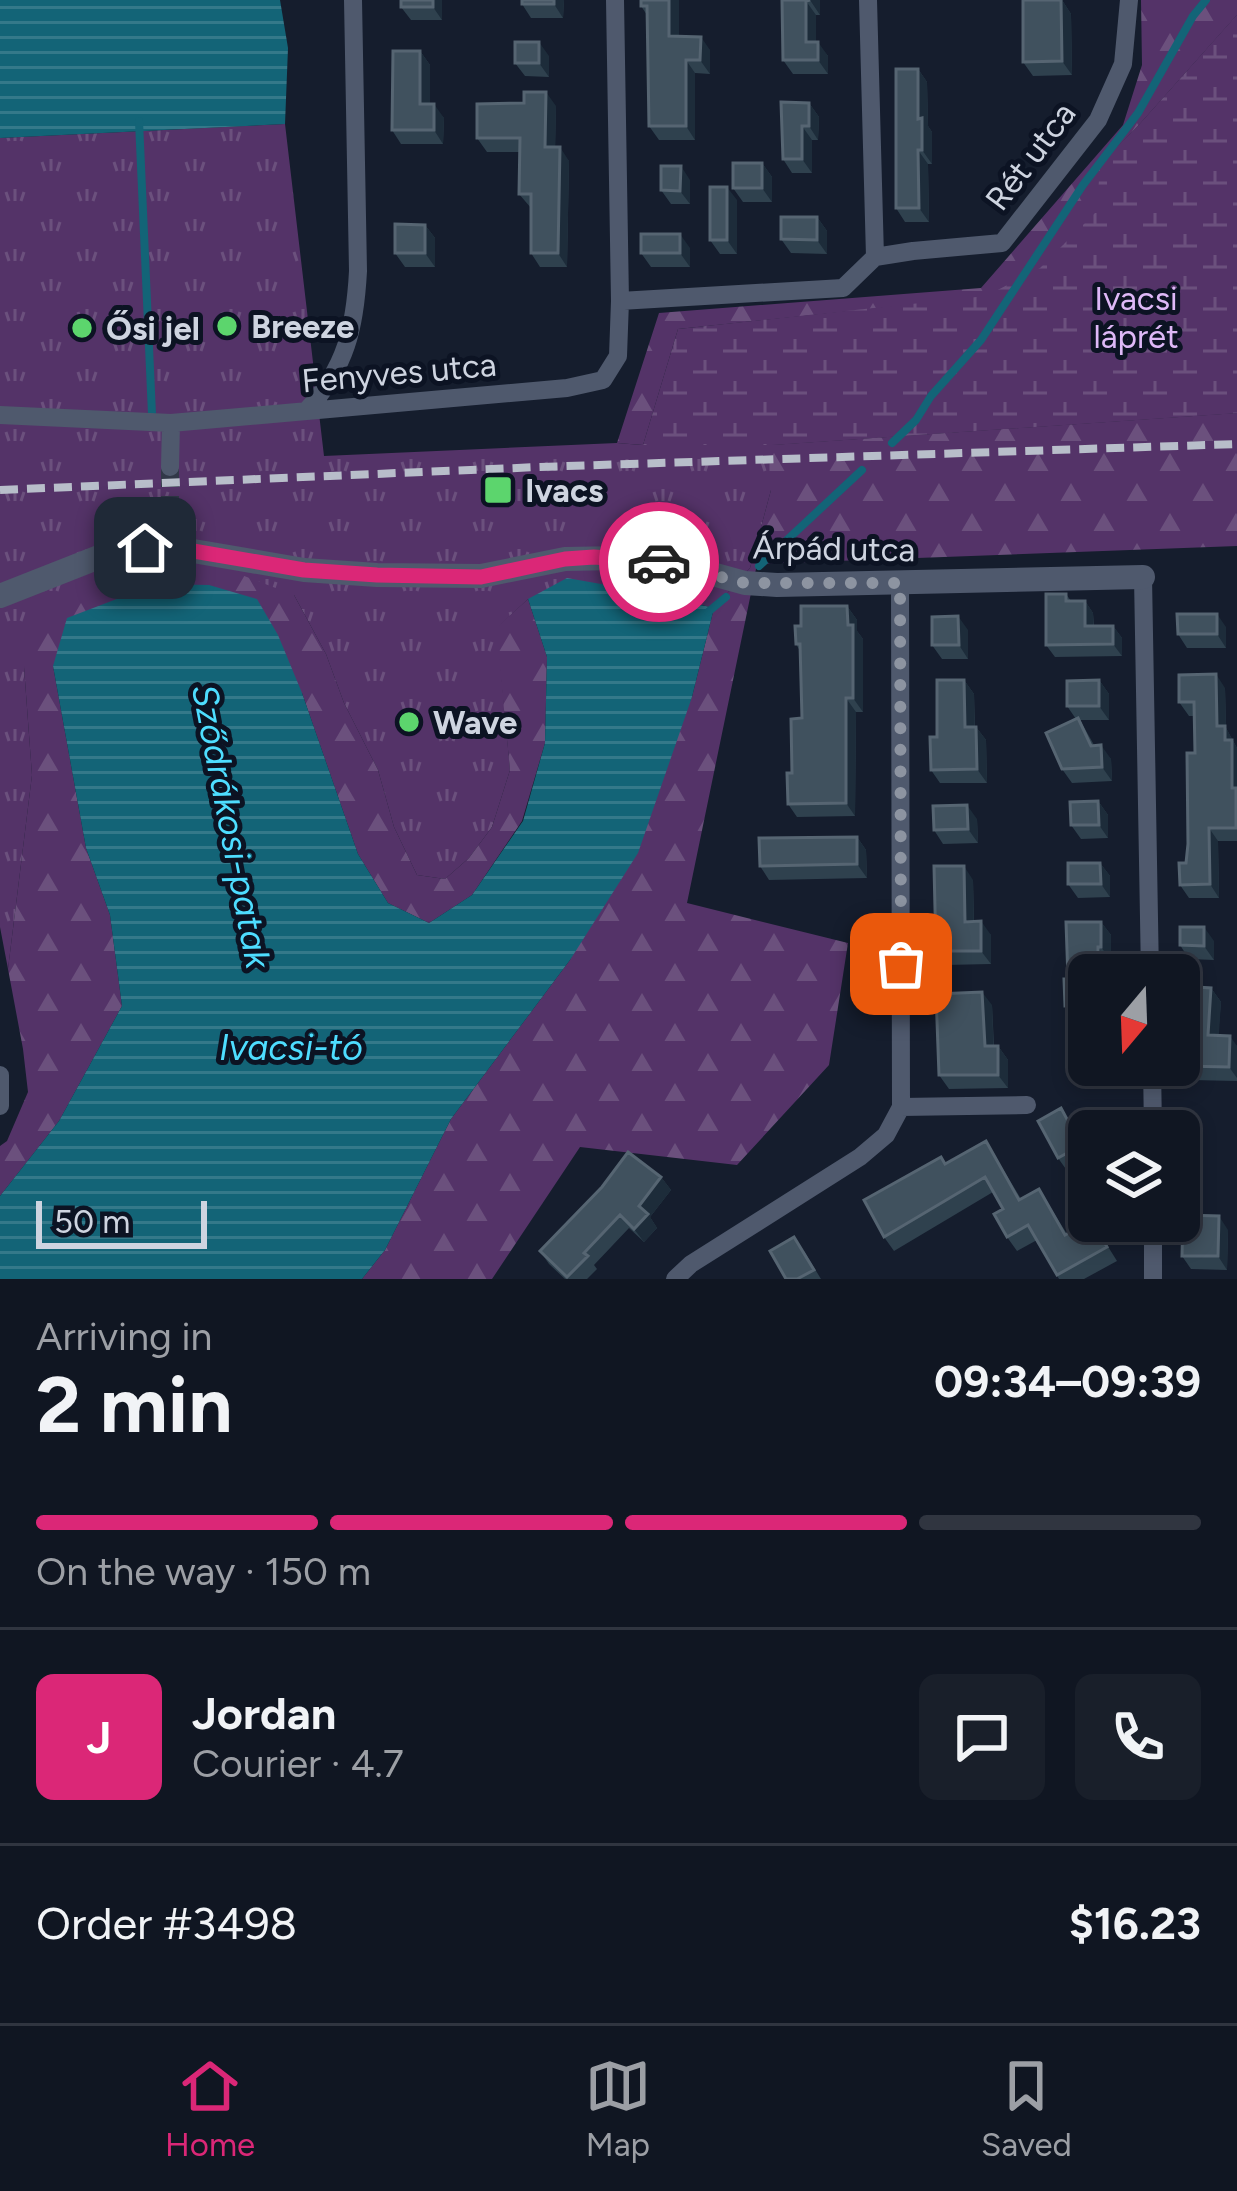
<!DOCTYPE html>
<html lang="en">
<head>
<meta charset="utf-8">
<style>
	:root { --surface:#101622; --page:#191f2a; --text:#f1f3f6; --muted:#9c9fa5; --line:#303540; --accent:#db2777 }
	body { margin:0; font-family:Figtree,sans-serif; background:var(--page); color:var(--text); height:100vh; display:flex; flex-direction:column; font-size:45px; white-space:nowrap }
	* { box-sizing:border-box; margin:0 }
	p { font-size:39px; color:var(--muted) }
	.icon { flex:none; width:66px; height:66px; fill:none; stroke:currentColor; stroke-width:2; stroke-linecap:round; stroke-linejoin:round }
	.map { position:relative; height:1279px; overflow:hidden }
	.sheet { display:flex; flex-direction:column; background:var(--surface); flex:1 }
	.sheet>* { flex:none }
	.needle { width:78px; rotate:199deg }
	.buttons { position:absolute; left:1068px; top:954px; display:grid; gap:24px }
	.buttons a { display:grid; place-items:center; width:132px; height:132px; border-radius:18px; background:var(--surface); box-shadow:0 6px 18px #0003,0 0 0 3px var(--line); font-size:60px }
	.scale { position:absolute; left:36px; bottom:30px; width:171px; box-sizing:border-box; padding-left:12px; border:6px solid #ced4e0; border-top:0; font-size:33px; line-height:42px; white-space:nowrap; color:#ced4e0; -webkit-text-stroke:9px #0c1323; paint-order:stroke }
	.pin { position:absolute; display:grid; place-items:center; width:102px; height:102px; color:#fff; margin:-51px; border-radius:24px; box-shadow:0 6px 18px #0006 }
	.courier { position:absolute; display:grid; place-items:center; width:120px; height:120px; margin:-60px; border:9px solid #db2777; border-radius:50%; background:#fff; color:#222; box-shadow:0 3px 15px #0007 }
	.summary em { font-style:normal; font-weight:700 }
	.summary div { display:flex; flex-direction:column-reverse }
	.summary { display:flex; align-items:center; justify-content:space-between; height:204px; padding:0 36px }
	h1 { font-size:78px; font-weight:700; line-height:90px }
	.bar { display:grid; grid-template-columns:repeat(4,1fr); gap:18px 12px; align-content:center; height:144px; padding:0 36px }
	.bar i { height:15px; border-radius:9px; background:var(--line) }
	.bar .active { background:var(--accent) }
	.bar p { grid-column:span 4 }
	.line { display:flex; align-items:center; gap:30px; padding:0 36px; border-top:3px solid var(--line) }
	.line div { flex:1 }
	.round { display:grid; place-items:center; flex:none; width:126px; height:126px; border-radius:18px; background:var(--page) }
	.dock { display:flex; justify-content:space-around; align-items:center; height:168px; border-top:3px solid var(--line); background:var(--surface); font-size:33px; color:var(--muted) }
	.dock a { display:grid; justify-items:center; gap:6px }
	.dock .active { color:var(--accent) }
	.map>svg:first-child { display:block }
	.grass { fill:url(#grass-tufts) }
	.forest { fill:url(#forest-firs) }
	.wetland { fill:url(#wetland-marsh) }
	.water { fill:url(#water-rules) }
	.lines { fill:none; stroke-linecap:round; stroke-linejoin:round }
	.stream { stroke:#136477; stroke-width:8 }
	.minor-tunnel { stroke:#313848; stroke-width:18; stroke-dasharray:18 9; stroke-linecap:butt }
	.minor { stroke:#4f596d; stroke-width:18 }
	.tertiary { stroke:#4f596d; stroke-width:24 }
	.rail { stroke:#b8beca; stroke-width:8; stroke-dasharray:18 9; stroke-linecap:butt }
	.wall { fill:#2f414e }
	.shaded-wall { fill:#1d2c3a }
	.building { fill:#40515e; stroke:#566572; stroke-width:3 }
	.done { stroke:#8d94a1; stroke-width:12; stroke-dasharray:0 21.6 }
	.route { stroke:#db2777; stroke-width:15 }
	.poi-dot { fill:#5cd56d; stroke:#0c1323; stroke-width:4.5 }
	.labels { text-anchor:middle; stroke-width:10; stroke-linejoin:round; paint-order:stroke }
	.street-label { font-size:33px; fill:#ced4e0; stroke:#0c1323 }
	.park-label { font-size:33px; fill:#deb8f7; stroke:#0c1323 }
	.poi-label { font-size:33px; font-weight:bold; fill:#ced4e0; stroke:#0c1323; text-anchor:start }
	.water-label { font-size:36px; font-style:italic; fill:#4eddff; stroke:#0c1323 }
</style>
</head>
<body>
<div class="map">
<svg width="1237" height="1279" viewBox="0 0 1237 1279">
	<defs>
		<pattern id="grass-tufts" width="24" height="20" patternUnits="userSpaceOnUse" patternTransform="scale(3)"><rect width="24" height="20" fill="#543368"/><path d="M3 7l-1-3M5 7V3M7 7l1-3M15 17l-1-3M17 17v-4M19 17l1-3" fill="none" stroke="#6b507d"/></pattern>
		<pattern id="forest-firs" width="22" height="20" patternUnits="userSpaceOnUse" patternTransform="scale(3)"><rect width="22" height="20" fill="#543368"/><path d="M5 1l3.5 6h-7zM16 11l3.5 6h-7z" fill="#6b507d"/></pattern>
		<pattern id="wetland-marsh" width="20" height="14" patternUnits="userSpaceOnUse" patternTransform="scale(3)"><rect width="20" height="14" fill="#543368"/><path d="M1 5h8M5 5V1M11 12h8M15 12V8" fill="none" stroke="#6b507d"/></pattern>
		<pattern id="water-rules" width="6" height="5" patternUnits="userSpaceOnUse" patternTransform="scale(3)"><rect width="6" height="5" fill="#136477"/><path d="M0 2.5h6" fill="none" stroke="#34798a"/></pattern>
	</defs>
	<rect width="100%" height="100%" fill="#151d2d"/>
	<!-- grass -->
	<path class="grass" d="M1237,15V413L771,445V490L750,568L714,608L652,593L528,599L497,628L510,770L492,827L469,858L445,879L417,875L394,827L378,770L344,703L326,654L294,595L24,667L32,775L8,969L0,927V138L285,124L324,456L617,443L642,445L986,297Z"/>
	<!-- forest -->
	<path class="forest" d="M1141,0H1237V15L1138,126L1101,164L1097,211L1040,268L986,297L678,329L643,445L617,443L659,313L981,288L1123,125L1142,65Z
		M1237,413V546L757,564L687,903L848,943L829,1065L737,1165L580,1147L492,1279H362L385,1250L451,1119L570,960L692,697L714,608L750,568L771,490V445Z
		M213,564L294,595L326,654L344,703L378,770L394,827L417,875L445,879L469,858L492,827L510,770L496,628L528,599L547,657L545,743L522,821L472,895L429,923L388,903L358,854L302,693L53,666L86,848L110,915L122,1006L59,1121L0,1196V1146L7,1141L28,1092L23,1049L8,969L32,775L24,667L47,601L103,581Z"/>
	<!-- wetland -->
	<path class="wetland" d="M1237,15V413L771,445H643L678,329L986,296L1040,268L1097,211L1100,164L1138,126Z"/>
	<!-- water -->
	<path class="water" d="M0,0H280L288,48L285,124L0,138Z
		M567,578L652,593L714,608L692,697L638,853L570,960L451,1119L385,1250L362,1279H0V1196L59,1121L122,1006L110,915L86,848L53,666L67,618L156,584L209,585L257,599L278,635L302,693L358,854L388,903L429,923L472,895L523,821L545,743L547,657L528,599Z"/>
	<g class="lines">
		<!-- stream -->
		<path class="stream" d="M139,121L152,414
			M892,443L916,420L931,396L981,340L1083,185L1138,113L1193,16L1206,0
			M759,566L862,470
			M708,612L726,597"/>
		<!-- minor-tunnel -->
		<path class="minor-tunnel" d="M170,514V467"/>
		<!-- minor -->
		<path class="minor" d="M868,0L875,257
			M620,301L843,288L875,257L913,251L1002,243L1098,120L1123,64L1129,0
			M307,410C346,367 355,328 358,271L353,0
			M0,415L171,423L567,388L603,380L618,356L620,301L615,0
			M170,467L171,423
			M170,547V514
			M1143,577L1150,975
			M1152,1065L1153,1131
			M0,1075V1106
			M901,1107L1027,1105
			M1153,1221V1279
			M675,1279L691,1264L860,1157L886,1135L901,1107L900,583"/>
		<!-- tertiary -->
		<path class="tertiary" d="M0,596L99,557L145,548L170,547L304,570L377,575L481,576L565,559L620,558L687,567L745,583L777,585L1143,577"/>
		<!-- rail -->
		<path class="rail" d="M0,490L539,467L1237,444"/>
	</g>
	<!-- wall -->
	<path class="wall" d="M442,0V20H411L401,7Z
		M522,0H564L563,18H531L522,4Z
		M641,0H679V36L710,50V74L695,73V140H659L649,126L647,15L641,6Z
		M782,0H820V15H816V42L828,56V74H793L783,60Z
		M1062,0L1071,14L1072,75L1033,76L1023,62Z
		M420,51L430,65V104L444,118L443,144H401L392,130Z
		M549,56V77L525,76L515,63Z
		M918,69L927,82L928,126L932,132V164H928L929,222H905L896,208Z
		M809,103L819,117L818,140H812V173H792L783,159Z
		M556,106L555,147L569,161L567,267H540L531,253V208L519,194V152H487L477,138Z
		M762,163L772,177V202H743L733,188Z
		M690,180V204H671L661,190Z
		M737,200V254H720L710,240Z
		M817,217L827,231V254L791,253L781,239Z
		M425,225L435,238V267H405L395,253Z
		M690,248V267H651L641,253Z
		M1066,594L1071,601H1085L1093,613L1094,626H1113L1122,638V656L1055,657L1046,645Z
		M847,606L857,620V631L863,639V712H856L855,816L797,817L788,804L802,718L800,651L796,644L801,626Z
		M1226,627V648H1187L1178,634Z
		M968,630V659H942L932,645Z
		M964,680L974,694L975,727H976L986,740L987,783H940L931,770L937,737Z
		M1099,680L1109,694V720H1080L1094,745L1111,759L1112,781L1072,783L1062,769L1076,719L1067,706Z
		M1225,688L1226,728L1237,748V841H1218L1219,898H1189L1180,885L1186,863L1195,753L1194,716H1189L1179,702Z
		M1098,801L1108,815V838L1081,839L1071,825Z
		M977,819L978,843L943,844L934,830Z
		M857,837L866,850L867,878L769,880L760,866Z
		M1100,863L1110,876V897L1078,898L1068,884Z
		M973,880L974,922L991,935V964L945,965L936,951Z
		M1101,922L1111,935V961H1107L1089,975V1019L1075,1020L1065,1006L1068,979Z
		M1214,941V960L1189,959L1180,945Z
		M1211,988L1221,1002L1218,1036L1237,1046V1081L1191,1080L1182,1066L1183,1011L1179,1005Z
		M992,1005L994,1046H998L1008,1060V1088L949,1089L939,1075Z
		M1116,1065L1117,1082L1082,1083L1072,1069Z
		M1082,1115L1092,1131H1089V1160L1068,1172L1058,1158Z
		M986,1141L1021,1199L1039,1189L1067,1234L1092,1221L1117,1261L1084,1279H1059L1037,1240L1017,1251L1007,1237L1003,1209L993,1192L894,1251L884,1237L945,1163Z
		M661,1177L671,1190L650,1217L657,1228L644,1242L629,1228L594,1265L597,1269L587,1279H565L549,1264L540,1251Z
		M1228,1230L1227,1270L1191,1269L1182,1256Z
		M804,1251L821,1279H786Z"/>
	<!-- shaded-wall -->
	<path class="shaded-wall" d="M433,0H442V20L433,7Z
		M554,0H564L563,18L554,4Z
		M669,0H679V50L669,36Z
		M810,0H820V15Z
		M1062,0L1071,14L1072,75L1062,61Z
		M806,1L816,15V56L806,42Z
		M701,37L710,50V74L700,60Z
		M539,42L549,56V77L539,63Z
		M818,42L828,56V74L818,60Z
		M420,51L430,65V118L420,104Z
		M686,60L695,73V140L686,126Z
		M918,69L927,82L928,126L932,132V164L922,150L918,119Z
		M546,92L556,106L555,161L545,147Z
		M809,103L819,117L818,140L809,126Z
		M434,104L444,118L443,144L434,130Z
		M802,126L812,140V173L802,159Z
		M560,147L569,161L567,267L558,253Z
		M918,150L928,164L929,222L919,208Z
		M762,163L772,177V202L762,188Z
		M681,166L690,180V204L680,191Z
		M727,187L737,200V254L727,240Z
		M817,217L827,231V254L817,240Z
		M425,225L435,238V267L425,253Z
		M680,234L690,248V267L680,253Z
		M1085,601L1093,613L1094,638L1085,626Z
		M847,606L857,620V631L863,639V712L853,698Z
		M1217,614L1226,627V648L1217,634Z
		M958,616L968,630V659L959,645Z
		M1113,626L1122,638V656L1113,644Z
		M1216,674L1225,688L1226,728L1237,748V829L1232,788L1217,726Z
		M964,680L974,694L975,741L965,727Z
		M1099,680L1109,694V720L1099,706Z
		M846,698L856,712L855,816L846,803Z
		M976,727L986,740L987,783L977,769Z
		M1101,745L1111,759L1112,781L1102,767Z
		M1098,801L1108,815V838L1099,825Z
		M967,805L977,819L978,843L968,829Z
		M1209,828L1218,841L1219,898L1210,884Z
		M857,837L866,850L867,878L857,864Z
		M1100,863L1110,876V897L1101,884Z
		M964,866L973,880L974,936L965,922Z
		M981,921L991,935V964L981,951Z
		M1101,922L1111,935V961L1101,947Z
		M1204,927L1214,941V960L1204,946Z
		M1098,947L1107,961L1108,975H1098Z
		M1211,988L1221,1002L1218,1049L1208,1035Z
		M982,992L992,1005L994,1060L985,1046Z
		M1230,1036L1237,1046V1078L1229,1067Z
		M998,1046L1008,1060V1088L998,1075Z
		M1107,1065H1116L1117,1082L1107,1068Z
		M661,1177L671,1190L650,1217L657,1228L644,1242L634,1229L639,1206Z
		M1219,1216L1228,1230L1227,1270L1218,1256Z"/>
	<!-- building -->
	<path class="building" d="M401,0H433V7H401Z
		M522,0H554V4H522Z
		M641,0H669V36L701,37L700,60H686V126H649L647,6H641Z
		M782,0H810L806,1V42H818V60H783Z
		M1023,0H1061L1062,61L1023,62Z
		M515,42H539V63H515Z
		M393,51H420V104H434V130H392Z
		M896,69H918V119L922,118V150H918L919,208H896Z
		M524,92H546L545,147H560L558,253H531V194H519L520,138H477V104L524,103Z
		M781,102L809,103V126H802V159H783Z
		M733,163H762V188H733Z
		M661,166H681L680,191L661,190Z
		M710,187H727V240H710Z
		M781,217H817V240L781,239Z
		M395,224L425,225V253H395Z
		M641,234H680V253H641Z
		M1046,594H1066V601H1085V626H1113V644L1046,645Z
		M801,606H847L848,625H853V698H846V803L788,804L787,773H792L791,719L802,718L800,644H796L795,626H801Z
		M1177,614H1217V634H1178Z
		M958,616L959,645H932V617Z
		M1216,674L1217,726H1225V740H1232V788H1236V828H1209L1210,884L1180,885L1179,863H1186L1188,844L1187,753H1195L1194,702H1179V675Z
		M937,680H964L965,727H976L977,769L931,770L930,737H937Z
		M1099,680V706H1067V681Z
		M1078,718L1091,746L1101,745L1102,767L1062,769L1046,733Z
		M1098,801L1099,825H1071L1070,802Z
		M967,805L968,829L934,830L933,806Z
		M857,837V864L760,866L759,838Z
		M1068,863H1100L1101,884H1068Z
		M934,866H964L965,922L981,921V951H936Z
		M1066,922H1101V947H1098V975H1089V1005L1065,1006L1064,979H1068Z
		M1180,927H1204V946L1180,945Z
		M1180,986L1211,988L1208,1035L1230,1036L1229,1067L1182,1066L1183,1005H1179Z
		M982,992L985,1046H998V1075H939L936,994Z
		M1089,1047V1065H1107V1068L1072,1069L1071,1048Z
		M1061,1108L1069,1123L1082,1115L1090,1131L1089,1141L1058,1158L1038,1121Z
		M986,1141L1019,1200L1039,1189L1065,1235L1092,1221L1107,1247L1057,1275L1028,1225L1007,1237L994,1214L1003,1209L985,1177L884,1237L864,1200L941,1157L945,1164Z
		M628,1152L661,1177L639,1206L648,1214L634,1229L620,1215L584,1253L588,1256L567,1277L540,1251L602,1187Z
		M1183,1215L1219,1216L1218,1256H1182Z
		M794,1237L814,1270L797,1279H786L770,1251Z"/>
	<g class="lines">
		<!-- done -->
		<path class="done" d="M659,562L745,583H900L901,964"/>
		<!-- route -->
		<path class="route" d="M145,548L170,547L304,570L377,575L481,577L565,559L594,557L659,562"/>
	</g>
	<!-- markers -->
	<g class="poi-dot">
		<circle cx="227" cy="326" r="12"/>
		<circle cx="82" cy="328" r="12"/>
		<rect x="483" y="475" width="30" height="30" rx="6"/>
		<circle cx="409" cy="722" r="12"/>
	</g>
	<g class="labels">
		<!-- street labels -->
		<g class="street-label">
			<text transform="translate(1030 156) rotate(-53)" y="12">Rét utca</text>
			<text transform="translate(399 372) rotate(-5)" y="12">Fenyves utca</text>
			<text transform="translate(834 548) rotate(1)" y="12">Árpád utca</text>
		</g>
		<!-- park labels -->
		<g class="park-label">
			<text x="1136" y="310">Ivacsi<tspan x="1136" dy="38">láprét</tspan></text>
		</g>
		<!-- poi labels -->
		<g class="poi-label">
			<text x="251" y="338">Breeze</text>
			<text x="106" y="340">Ősi jel</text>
			<text x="525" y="502">Ivacs</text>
			<text x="433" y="734">Wave</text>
		</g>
		<!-- water labels -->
		<g class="water-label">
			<text transform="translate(232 826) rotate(79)" y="13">Sződrákosi-patak</text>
			<text x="291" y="1060">Ivacsi-tó</text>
		</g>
	</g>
</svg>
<div class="buttons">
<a><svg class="needle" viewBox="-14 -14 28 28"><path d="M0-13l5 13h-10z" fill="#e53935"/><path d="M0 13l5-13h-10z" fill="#9c9fa5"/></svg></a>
<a><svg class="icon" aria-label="layers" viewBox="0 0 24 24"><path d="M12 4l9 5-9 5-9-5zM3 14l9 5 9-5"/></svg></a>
</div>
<div class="scale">50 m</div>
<div class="pin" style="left:901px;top:964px;background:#ea580c"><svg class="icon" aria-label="bag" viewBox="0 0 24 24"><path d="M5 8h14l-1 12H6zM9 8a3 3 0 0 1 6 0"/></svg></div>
<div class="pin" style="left:145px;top:548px;background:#1f2937"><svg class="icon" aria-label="home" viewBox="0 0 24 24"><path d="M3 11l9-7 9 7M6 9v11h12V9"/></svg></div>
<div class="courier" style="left:659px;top:562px"><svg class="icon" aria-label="car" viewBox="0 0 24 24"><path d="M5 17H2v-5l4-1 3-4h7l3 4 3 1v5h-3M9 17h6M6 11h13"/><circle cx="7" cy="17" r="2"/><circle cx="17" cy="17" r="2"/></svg></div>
</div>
<section class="sheet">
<div class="summary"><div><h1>2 min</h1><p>Arriving in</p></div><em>09:34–09:39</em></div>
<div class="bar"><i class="active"></i><i class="active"></i><i class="active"></i><i></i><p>On the way · 150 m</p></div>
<div class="line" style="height:216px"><b class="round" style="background:var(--accent);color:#fff">J</b><div><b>Jordan</b><p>Courier · 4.7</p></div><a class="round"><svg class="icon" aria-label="chat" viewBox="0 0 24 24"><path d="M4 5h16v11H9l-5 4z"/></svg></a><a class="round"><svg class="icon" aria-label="phone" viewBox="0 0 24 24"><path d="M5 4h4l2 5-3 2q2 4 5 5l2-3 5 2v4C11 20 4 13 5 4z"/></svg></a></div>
<div class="line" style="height:156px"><div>Order #3498</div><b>$16.23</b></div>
</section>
<nav class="dock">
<a class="active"><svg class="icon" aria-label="home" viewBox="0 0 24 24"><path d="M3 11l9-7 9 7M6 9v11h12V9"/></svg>Home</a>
<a><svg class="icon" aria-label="map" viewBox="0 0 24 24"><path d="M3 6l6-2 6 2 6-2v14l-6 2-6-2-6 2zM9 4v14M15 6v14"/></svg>Map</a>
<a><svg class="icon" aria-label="saved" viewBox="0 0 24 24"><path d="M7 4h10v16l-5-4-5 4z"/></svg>Saved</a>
</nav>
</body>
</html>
